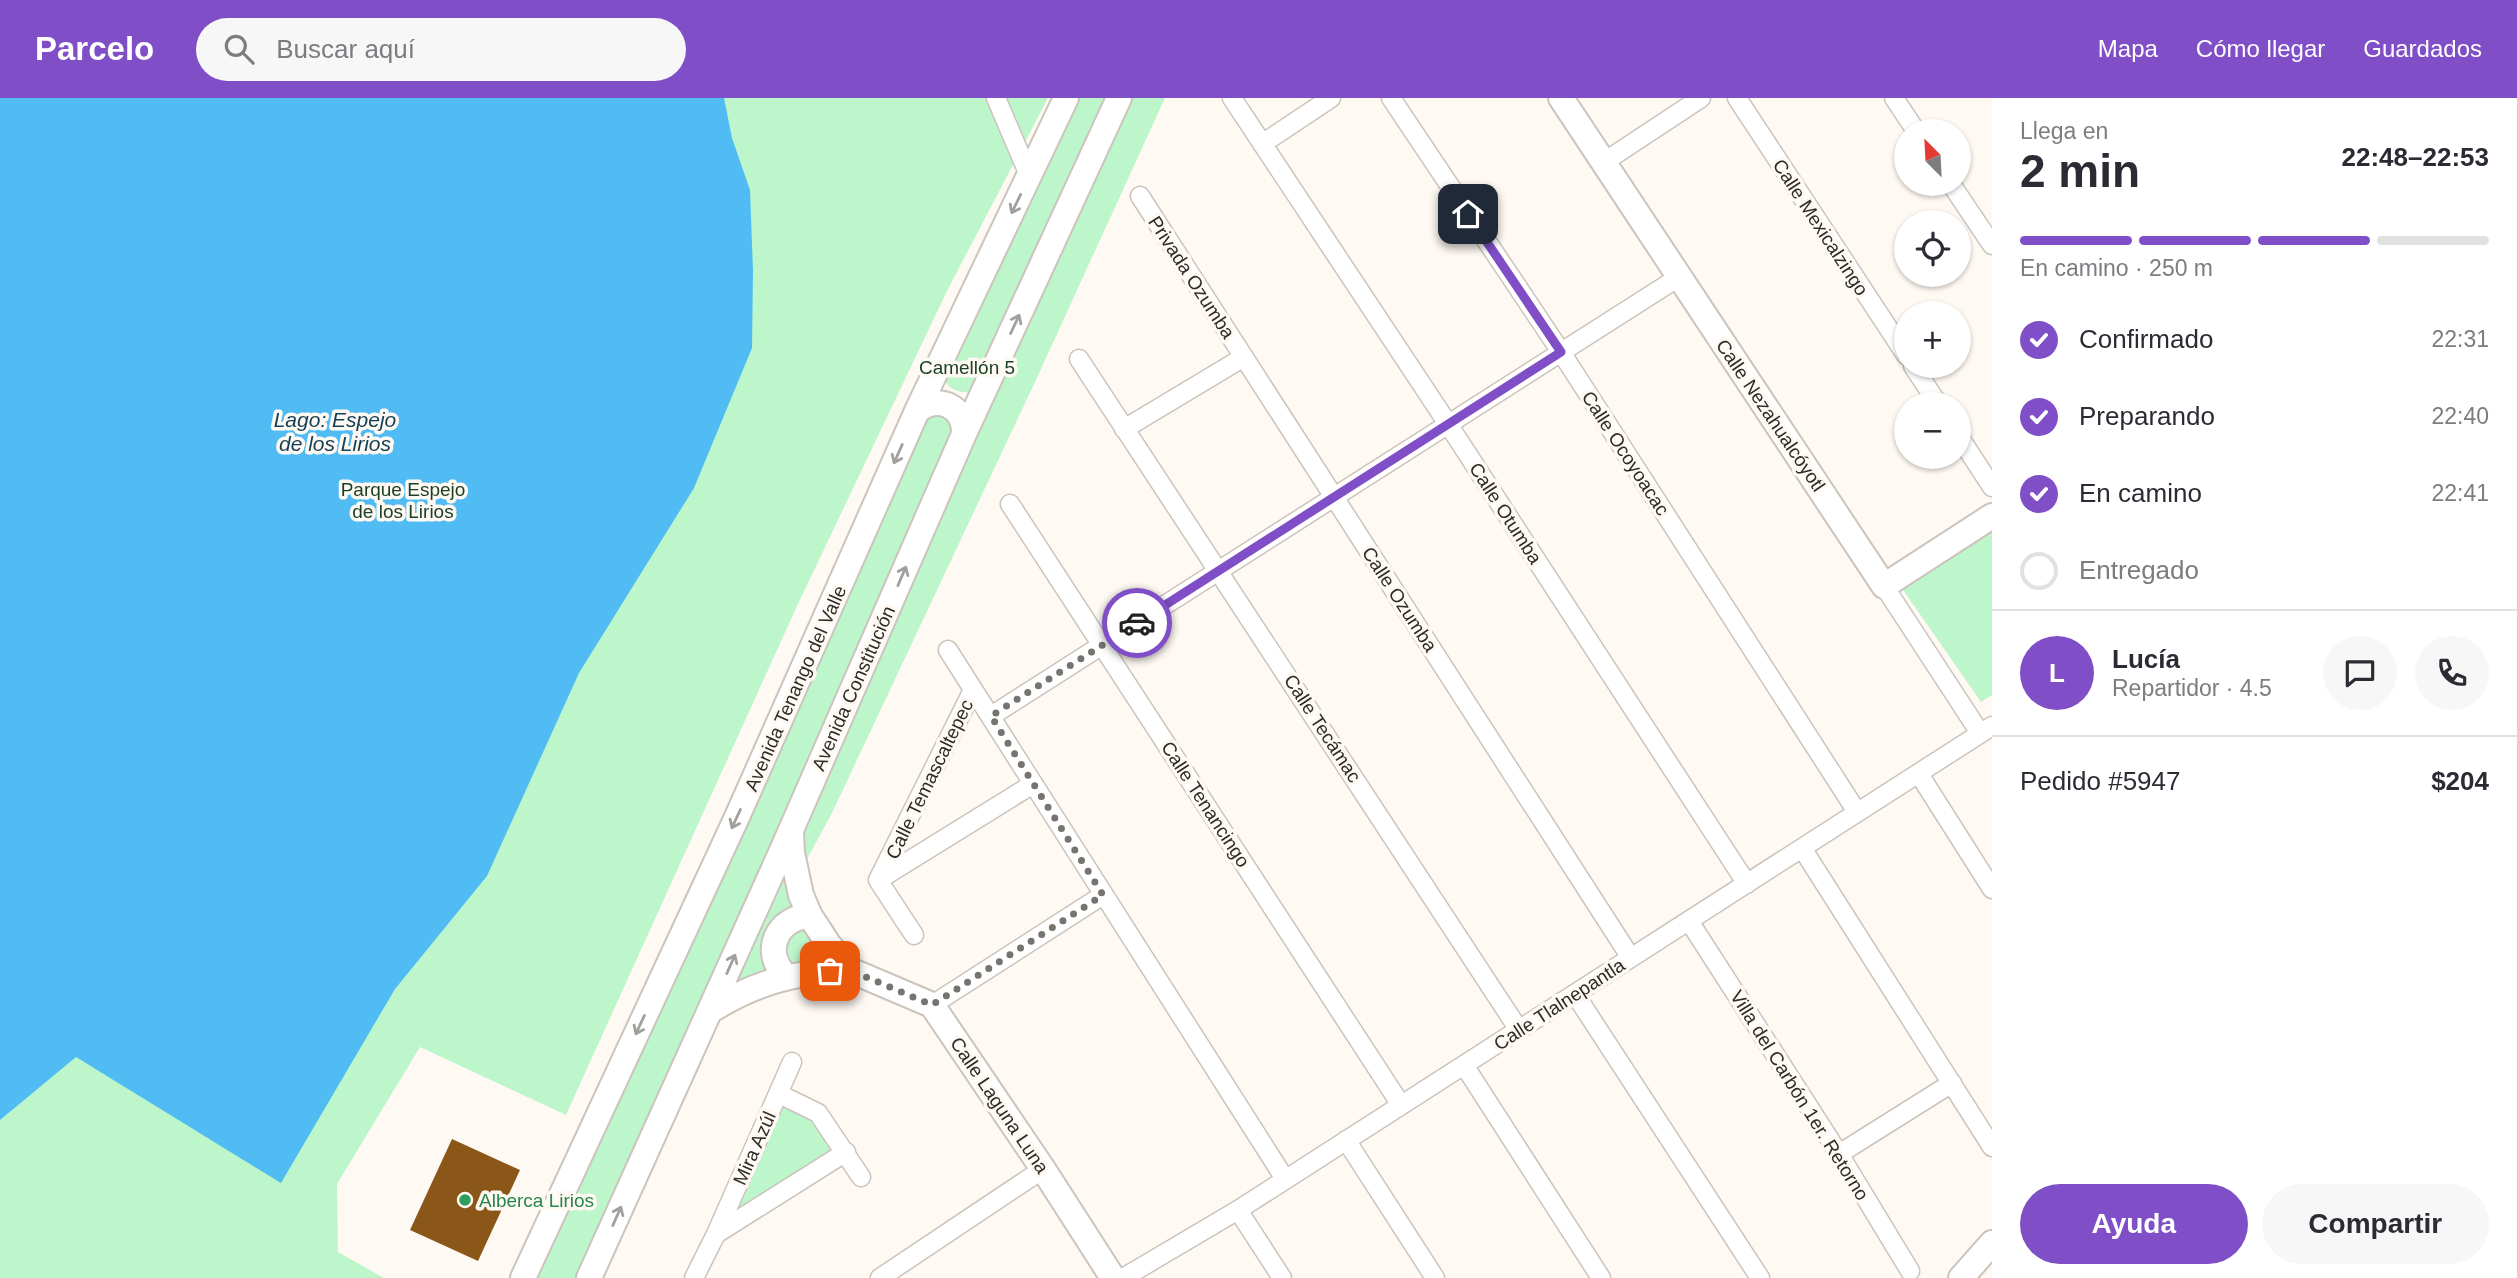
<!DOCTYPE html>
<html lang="es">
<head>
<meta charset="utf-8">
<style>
	:root { --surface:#fff; --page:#f7f7f7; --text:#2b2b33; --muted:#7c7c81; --line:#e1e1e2; --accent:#804ec6 }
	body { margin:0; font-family:Arial,sans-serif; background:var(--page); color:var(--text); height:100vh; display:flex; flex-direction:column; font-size:26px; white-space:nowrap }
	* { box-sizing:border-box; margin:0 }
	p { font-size:23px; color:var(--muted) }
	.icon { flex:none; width:38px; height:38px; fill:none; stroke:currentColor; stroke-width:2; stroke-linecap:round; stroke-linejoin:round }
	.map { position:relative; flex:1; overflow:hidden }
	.side { display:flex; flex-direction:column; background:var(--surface); width:525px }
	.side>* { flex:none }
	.needle { width:46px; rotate:336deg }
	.buttons { position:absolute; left:1894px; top:21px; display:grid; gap:14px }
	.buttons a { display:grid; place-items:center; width:77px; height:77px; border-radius:50%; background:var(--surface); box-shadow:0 2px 5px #0004; font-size:35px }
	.pin { position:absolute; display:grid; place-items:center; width:60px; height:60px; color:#fff; margin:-30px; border-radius:14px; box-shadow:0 4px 10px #0006 }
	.courier { position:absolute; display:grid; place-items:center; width:70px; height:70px; margin:-35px; border:5px solid #804ec6; border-radius:50%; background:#fff; color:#222; box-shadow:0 2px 9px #0007 }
	.summary em { font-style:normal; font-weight:700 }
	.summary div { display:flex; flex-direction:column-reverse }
	.summary { display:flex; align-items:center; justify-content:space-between; height:119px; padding:0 28px }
	h1 { font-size:46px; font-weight:700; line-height:52px }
	.bar { display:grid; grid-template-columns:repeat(4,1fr); gap:10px 7px; align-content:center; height:84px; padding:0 28px }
	.bar i { height:9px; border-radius:5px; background:var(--line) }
	.bar .active { background:var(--accent) }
	.bar p { grid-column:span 4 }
	.line { display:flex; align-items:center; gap:18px; padding:0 28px; border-top:2px solid var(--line) }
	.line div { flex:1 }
	.round { display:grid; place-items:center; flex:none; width:74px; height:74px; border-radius:37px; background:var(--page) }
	ol { padding:0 28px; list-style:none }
	li { display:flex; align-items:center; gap:21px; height:77px }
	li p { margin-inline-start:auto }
	li .icon { padding:7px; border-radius:50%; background:var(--accent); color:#fff; stroke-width:4 }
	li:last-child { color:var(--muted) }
	li i { width:38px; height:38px; border:4px solid var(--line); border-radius:50% }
	.cta { display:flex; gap:14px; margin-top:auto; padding:14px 28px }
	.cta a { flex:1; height:80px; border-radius:42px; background:var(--accent); color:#fff; font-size:28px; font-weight:700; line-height:80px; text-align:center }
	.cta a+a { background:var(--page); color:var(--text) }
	header { display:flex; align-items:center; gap:42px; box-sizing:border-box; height:98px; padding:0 35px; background:var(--accent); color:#fff }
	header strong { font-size:33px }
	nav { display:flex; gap:38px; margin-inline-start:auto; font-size:24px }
	.search { width:490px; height:63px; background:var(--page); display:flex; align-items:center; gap:18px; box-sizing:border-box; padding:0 24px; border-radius:38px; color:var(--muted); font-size:26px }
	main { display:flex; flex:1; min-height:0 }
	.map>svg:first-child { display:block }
	.green { fill:#bdf6cb }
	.water { fill:#51bcf3 }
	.building { fill:#8a5719 }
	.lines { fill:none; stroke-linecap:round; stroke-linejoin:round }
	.street-casing { stroke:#cbc4bd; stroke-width:21 }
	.secondary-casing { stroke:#cbc4bd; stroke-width:28 }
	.street { stroke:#fff; stroke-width:18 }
	.secondary { stroke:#fff; stroke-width:24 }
	.oneway { stroke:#a1a09f }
	.done { stroke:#777470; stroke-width:7; stroke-dasharray:0 12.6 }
	.route { stroke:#804ec6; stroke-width:9 }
	.leisure-dot { fill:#2e9e5b; stroke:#fff9f3; stroke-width:2.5 }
	.labels { text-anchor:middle; stroke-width:7; stroke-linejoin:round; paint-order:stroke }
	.street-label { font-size:19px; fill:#2e2c29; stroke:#fff9f3 }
	.park-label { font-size:19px; fill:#193e25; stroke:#fff9f3 }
	.leisure-label { font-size:19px; fill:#27864d; stroke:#fff9f3; text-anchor:start }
	.water-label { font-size:21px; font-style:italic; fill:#123f56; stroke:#fff9f3 }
</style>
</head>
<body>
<header>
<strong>Parcelo</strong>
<div class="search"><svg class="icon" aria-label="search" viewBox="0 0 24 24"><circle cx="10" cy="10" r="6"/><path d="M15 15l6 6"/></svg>Buscar aquí</div>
<nav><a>Mapa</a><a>Cómo llegar</a><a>Guardados</a></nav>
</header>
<main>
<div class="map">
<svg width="1992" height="1180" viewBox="0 0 1992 1180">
	<rect width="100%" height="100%" fill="#fff9f3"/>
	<!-- green -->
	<path class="green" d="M0,0H1048L947,193L797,508L566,1017L420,949L337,1086L338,1154L384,1180H0Z
		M1068,0H1117L972,294C959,295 948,292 943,279Z
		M1124,0H1165L1035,284L832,715L800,774L796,753L822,672Z
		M919,314L960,320L587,1180H526Z
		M1992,432V597L1981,604L1901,489Z
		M788,752L800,814L791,818L777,877L721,900Z
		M807,823L837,866L789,873L780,840Z
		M780,1001L815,1017L840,1051L725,1126Z"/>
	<!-- water -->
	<path class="water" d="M0,0H724L732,40L750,92L753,173L752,250L694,390L579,575L487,778L395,891L281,1085L76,959L0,1022Z"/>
	<!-- building -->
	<path class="building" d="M452,1041L520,1072L478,1163L410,1132Z"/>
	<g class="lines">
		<!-- street casing -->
		<g class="street-casing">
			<path id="street" d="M996,0L1029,77
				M1232,0L1448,326L1747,786
				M1391,0L1561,254L1857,714
				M1737,0L1906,257
				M1894,0L1916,33
				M1262,46L1331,0
				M1604,64L1701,0
				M1951,86L1992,147
				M1140,98L1631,860
				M1079,261L1519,932
				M1913,268L1938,306
				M1124,331L1244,259
				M1958,337L1992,389
				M1010,406L1401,1007
				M1884,488L1980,635
				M948,552L1285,1081
				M991,618L1679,179
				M1919,676L1992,791
				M1802,750L1992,1049
				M878,782L973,592
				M878,782L1033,686
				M878,782L914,837
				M1689,823L1839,1056L1910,1173
				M1575,896L1760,1180
				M932,907L1103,797
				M1464,967L1601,1180
				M779,996L818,1015L861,1079
				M1346,1042L1435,1180
				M1839,1056L1952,985
				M1238,1112L1282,1180
				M716,1136L846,1054
				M694,1180L716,1136L792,964
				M880,1180L1043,1071
				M1123,1180L1238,1112L1992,628"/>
		</g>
		<!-- secondary casing -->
		<g class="secondary-casing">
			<path id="secondary" d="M1561,0L1884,488L1992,418
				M917,313C938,296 965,308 964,336
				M791,735L792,755L801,797L810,818L829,847L852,873L932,907L1043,1071L1113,1180
				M786,878C761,854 777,819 810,818
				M710,913C755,884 800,872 852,873
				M523,1180L737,719L917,313L1066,0
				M589,1180L784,748L964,336L1119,0
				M1961,1180L1992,1145"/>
		</g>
		<!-- street -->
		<use href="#street" class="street"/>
		<!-- secondary -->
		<use href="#secondary" class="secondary"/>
	</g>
	<!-- one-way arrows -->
	<defs><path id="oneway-shaft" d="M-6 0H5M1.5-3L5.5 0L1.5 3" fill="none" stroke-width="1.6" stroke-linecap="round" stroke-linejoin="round" transform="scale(1.75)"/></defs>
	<g class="oneway">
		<use href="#oneway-shaft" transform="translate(1016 106) rotate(116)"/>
		<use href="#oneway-shaft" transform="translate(1015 226) rotate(-65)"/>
		<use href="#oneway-shaft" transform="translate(898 356) rotate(114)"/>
		<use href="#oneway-shaft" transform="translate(902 478) rotate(-67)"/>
		<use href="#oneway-shaft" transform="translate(736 721) rotate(115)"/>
		<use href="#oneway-shaft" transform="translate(731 866) rotate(-66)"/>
		<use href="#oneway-shaft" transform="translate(640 927) rotate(115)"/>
		<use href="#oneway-shaft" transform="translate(617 1118) rotate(-66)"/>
	</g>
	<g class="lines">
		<!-- done -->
		<path class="done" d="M830,873H852L932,907L1103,797L991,618L1137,525"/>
		<!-- route -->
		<path class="route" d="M1137,525L1561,254L1468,116"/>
	</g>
	<!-- markers -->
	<circle class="leisure-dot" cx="465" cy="1102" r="7"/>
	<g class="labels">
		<!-- street labels -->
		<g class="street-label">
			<text transform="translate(1821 129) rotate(57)" y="7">Calle Mexicalzingo</text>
			<text transform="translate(1192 179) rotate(57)" y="7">Privada Ozumba</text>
			<text transform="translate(1771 317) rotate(56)" y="7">Calle Nezahualcóyotl</text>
			<text transform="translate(1626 355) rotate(57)" y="7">Calle Ocoyoacac</text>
			<text transform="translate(1506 415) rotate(57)" y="7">Calle Otumba</text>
			<text transform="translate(1400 501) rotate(57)" y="7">Calle Ozumba</text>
			<text transform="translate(795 590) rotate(-66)" y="7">Avenida Tenango del Valle</text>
			<text transform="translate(853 590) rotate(-66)" y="7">Avenida Constitución</text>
			<text transform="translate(1323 630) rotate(57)" y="7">Calle Tecámac</text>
			<text transform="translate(929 681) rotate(-64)" y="7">Calle Temascaltepec</text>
			<text transform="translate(1206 706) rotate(57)" y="7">Calle Tenancingo</text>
			<text transform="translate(1559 906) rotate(-33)" y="7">Calle Tlalnepantla</text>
			<text transform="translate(1800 997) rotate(58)" y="7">Villa del Carbón 1er. Retorno</text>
			<text transform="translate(1000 1007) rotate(56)" y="7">Calle Laguna Luna</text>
			<text transform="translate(754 1050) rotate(-66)" y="7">Mira Azúl</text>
		</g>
		<!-- park labels -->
		<g class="park-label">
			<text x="967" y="276">Camellón 5</text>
			<text x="403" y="398">Parque Espejo<tspan x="403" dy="22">de los Lirios</tspan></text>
		</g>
		<!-- leisure labels -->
		<g class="leisure-label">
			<text x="479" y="1109">Alberca Lirios</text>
		</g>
		<!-- water labels -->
		<g class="water-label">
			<text x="335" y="329">Lago: Espejo<tspan x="335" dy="24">de los Lirios</tspan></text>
		</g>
	</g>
</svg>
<div class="buttons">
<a><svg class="needle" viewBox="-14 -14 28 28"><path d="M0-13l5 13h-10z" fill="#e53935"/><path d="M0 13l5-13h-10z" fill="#7c7c81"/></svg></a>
<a><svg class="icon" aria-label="locate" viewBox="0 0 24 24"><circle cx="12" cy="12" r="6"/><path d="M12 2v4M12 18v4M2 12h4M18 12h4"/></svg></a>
<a>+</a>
<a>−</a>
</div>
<div class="pin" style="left:830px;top:873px;background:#ea580c"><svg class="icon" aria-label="bag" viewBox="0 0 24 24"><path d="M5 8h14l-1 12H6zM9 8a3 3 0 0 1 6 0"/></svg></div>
<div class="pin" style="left:1468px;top:116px;background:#1f2937"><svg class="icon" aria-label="home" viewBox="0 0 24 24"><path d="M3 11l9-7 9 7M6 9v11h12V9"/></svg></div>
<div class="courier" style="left:1137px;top:525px"><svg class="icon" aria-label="car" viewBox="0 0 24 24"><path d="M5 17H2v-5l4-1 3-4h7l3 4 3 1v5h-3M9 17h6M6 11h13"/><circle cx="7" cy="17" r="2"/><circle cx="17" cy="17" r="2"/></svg></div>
</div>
<section class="side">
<div class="summary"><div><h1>2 min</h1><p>Llega en</p></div><em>22:48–22:53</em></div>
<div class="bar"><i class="active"></i><i class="active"></i><i class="active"></i><i></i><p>En camino · 250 m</p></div>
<ol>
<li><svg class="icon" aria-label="check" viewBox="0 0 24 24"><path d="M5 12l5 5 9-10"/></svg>Confirmado<p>22:31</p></li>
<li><svg class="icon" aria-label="check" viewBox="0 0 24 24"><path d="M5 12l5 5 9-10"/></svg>Preparando<p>22:40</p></li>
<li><svg class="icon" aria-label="check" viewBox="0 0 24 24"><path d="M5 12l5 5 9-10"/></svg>En camino<p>22:41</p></li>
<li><i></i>Entregado</li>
</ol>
<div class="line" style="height:126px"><b class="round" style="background:var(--accent);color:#fff">L</b><div><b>Lucía</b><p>Repartidor · 4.5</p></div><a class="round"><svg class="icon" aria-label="chat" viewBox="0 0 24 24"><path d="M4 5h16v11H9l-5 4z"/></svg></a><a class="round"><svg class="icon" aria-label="phone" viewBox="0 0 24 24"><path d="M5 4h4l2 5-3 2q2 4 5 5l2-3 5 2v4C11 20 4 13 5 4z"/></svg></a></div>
<div class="line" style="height:91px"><div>Pedido #5947</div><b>$204</b></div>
<div class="cta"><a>Ayuda</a><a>Compartir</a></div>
</section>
</main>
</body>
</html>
